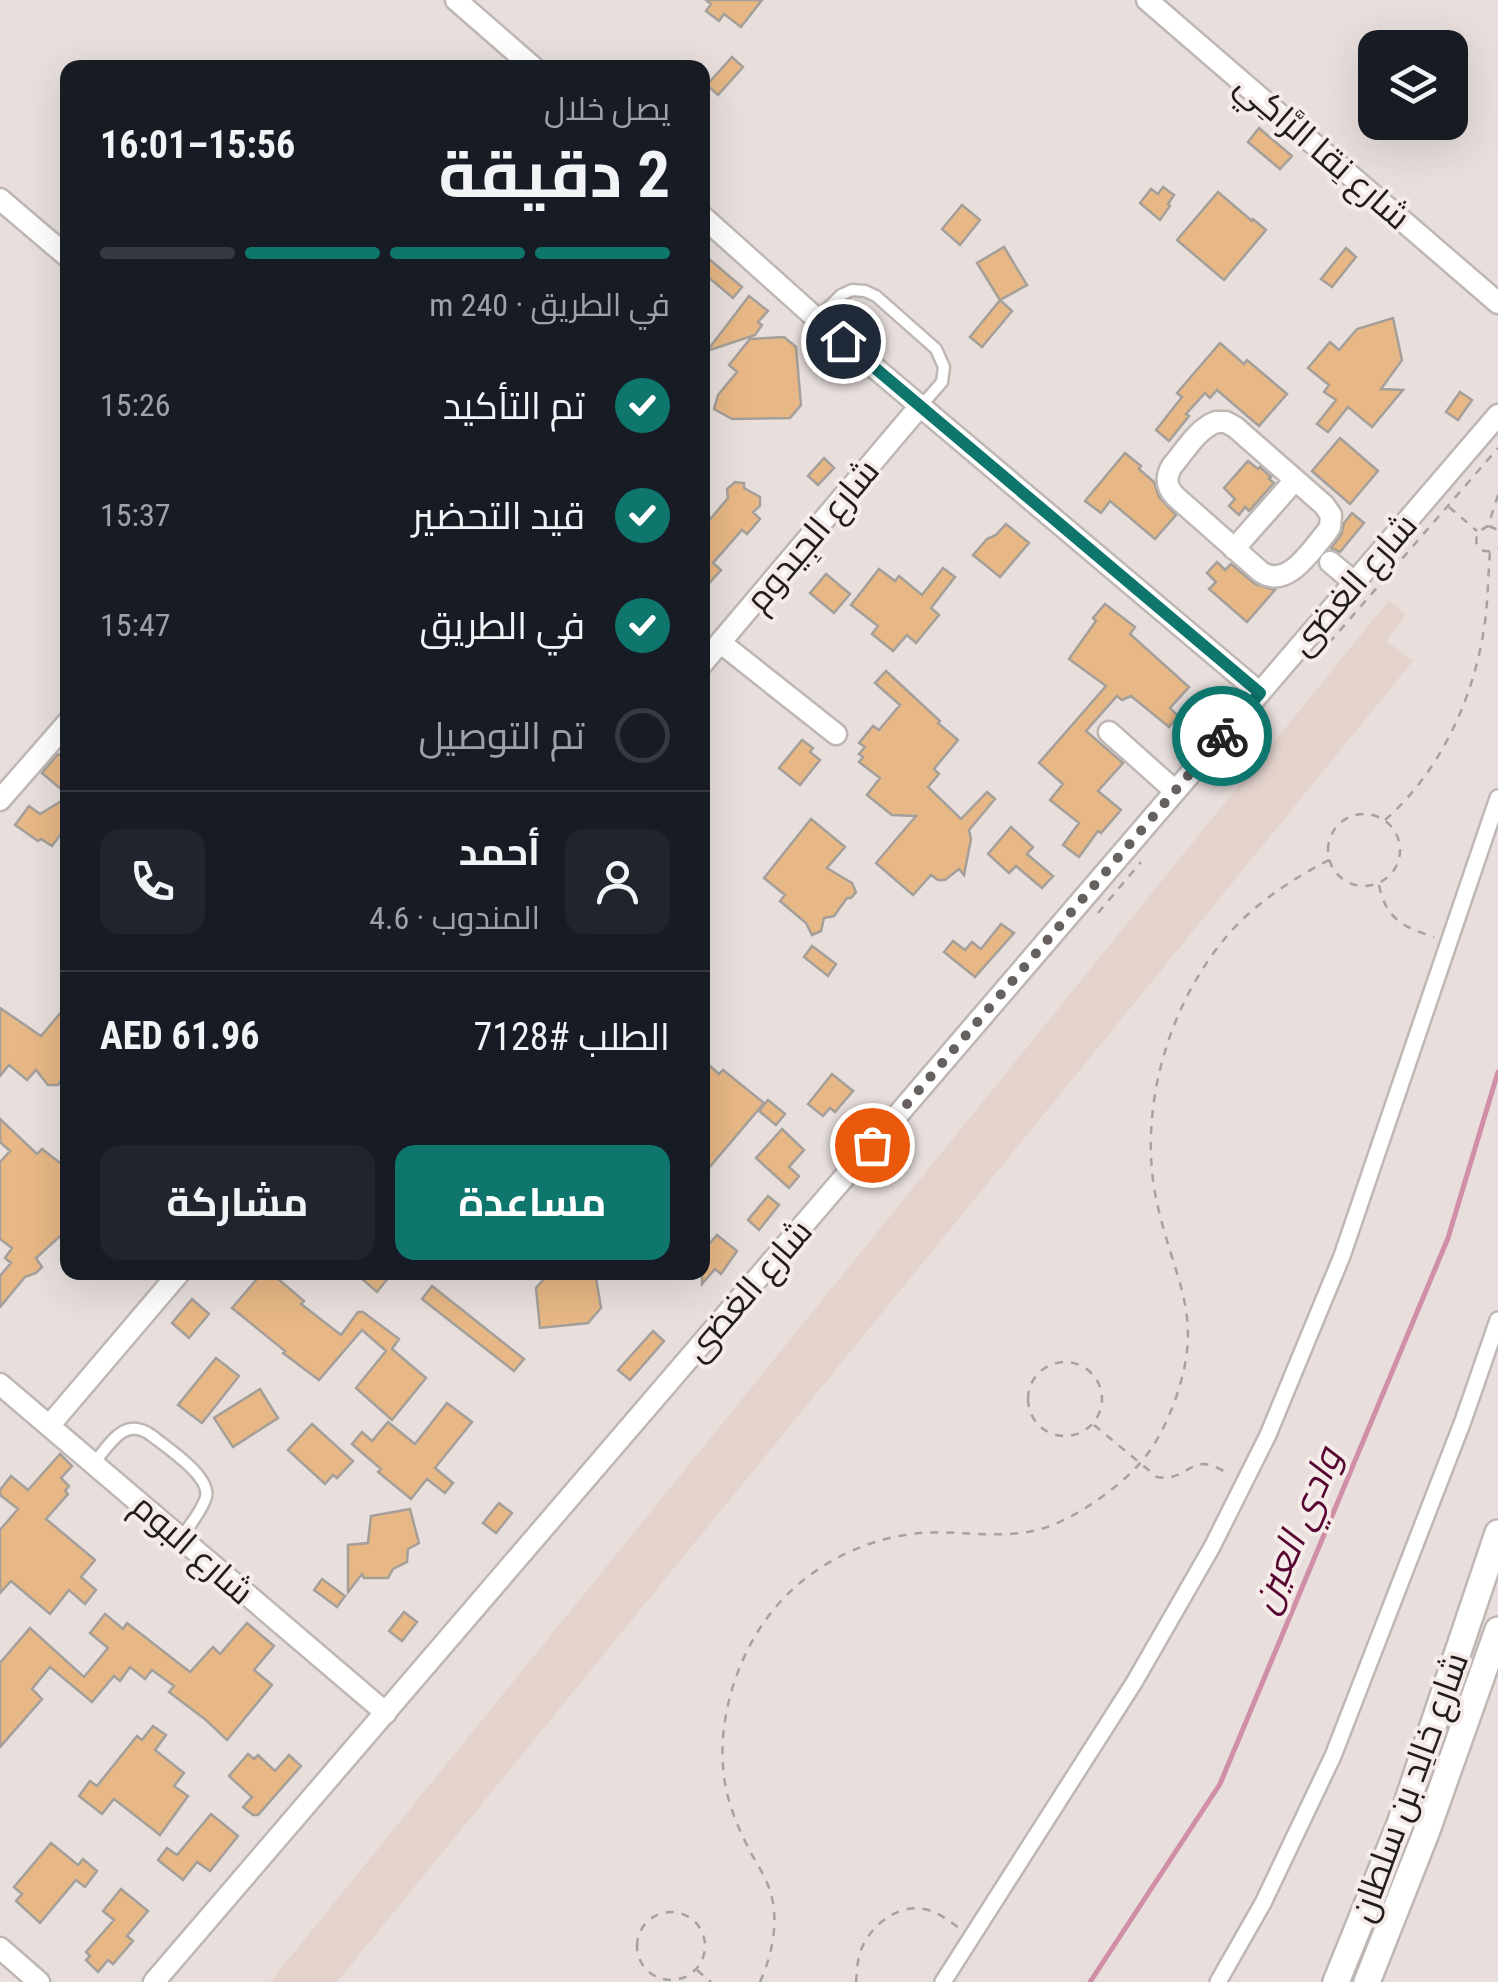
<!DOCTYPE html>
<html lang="ar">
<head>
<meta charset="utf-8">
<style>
	:root { --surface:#171b24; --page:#20242c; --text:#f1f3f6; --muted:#9ea1a6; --line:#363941; --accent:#0f766e }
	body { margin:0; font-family:"Roboto Condensed",Cairo,sans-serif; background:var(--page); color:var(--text); direction:rtl; height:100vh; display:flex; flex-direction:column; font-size:38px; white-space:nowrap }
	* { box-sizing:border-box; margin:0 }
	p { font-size:32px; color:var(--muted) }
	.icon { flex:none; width:55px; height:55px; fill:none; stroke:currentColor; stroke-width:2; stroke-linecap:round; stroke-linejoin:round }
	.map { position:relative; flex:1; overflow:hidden; direction:ltr }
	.panel { position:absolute; left:60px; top:60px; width:650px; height:1220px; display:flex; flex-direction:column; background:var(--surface); border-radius:20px; box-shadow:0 10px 40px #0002; direction:rtl }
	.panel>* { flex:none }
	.controls { position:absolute; left:1358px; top:30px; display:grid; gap:20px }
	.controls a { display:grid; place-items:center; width:110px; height:110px; border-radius:20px; background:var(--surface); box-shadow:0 10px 40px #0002; font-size:50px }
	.pin { position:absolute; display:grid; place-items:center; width:85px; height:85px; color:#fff; margin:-42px; border:5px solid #fff; border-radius:50%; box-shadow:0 2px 10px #0007 }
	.courier { position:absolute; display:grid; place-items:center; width:100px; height:100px; margin:-50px; border:8px solid #0f766e; border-radius:50%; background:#fff; color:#222; box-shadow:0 2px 12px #0007 }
	.summary em { font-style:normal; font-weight:700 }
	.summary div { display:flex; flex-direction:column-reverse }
	.summary { display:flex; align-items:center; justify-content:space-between; height:170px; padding:0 40px }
	h1 { font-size:65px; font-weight:700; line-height:75px }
	.bar { display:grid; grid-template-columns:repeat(4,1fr); gap:15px 10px; align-content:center; height:120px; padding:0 40px }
	.bar i { height:12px; border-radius:8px; background:var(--line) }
	.bar .on { background:var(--accent) }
	.bar p { grid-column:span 4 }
	.line { display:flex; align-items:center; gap:25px; padding:0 40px; border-top:2px solid var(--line) }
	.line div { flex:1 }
	.round { display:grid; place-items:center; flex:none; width:105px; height:105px; border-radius:20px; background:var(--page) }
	ol { padding:0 40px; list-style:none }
	li { display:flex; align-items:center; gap:30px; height:110px }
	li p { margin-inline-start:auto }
	li .icon { padding:10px; border-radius:50%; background:var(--accent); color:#fff; stroke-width:4 }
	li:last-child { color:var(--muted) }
	li i { width:55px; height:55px; border:5px solid var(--line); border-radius:50% }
	.cta { display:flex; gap:20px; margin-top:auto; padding:20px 40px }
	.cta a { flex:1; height:115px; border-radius:20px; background:var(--accent); color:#fff; font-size:40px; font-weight:700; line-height:115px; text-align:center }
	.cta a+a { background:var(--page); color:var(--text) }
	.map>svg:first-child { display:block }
	.built { fill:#e4d3cd }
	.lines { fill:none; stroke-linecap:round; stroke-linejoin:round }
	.stream { stroke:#d08ea7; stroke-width:5 }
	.building { fill:#e7b785; stroke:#a49f99; stroke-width:2.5 }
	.service-casing { stroke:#bfb7b4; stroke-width:15 }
	.pedestrian-casing { stroke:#bfb7b4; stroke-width:20 }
	.minor-casing { stroke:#bfb7b4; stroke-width:25 }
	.tertiary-casing { stroke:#bfb7b4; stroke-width:30 }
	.path { stroke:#a8a19f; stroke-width:2.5; stroke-dasharray:8 8; stroke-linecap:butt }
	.service { stroke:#fff; stroke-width:10 }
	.pedestrian { stroke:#fff; stroke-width:15 }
	.minor { stroke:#fff; stroke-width:20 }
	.tertiary { stroke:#fff; stroke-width:25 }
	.done { stroke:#66615f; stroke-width:10; stroke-dasharray:0 18 }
	.route { stroke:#0f766e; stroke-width:12 }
	.labels { text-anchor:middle; stroke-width:8; stroke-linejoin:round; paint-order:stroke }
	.street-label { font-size:35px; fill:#201d1c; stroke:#f5ece9 }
	.water-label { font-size:38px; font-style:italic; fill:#560631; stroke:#f5ece9 }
</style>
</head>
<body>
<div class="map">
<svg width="1498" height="1982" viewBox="0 0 1498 1982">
	<rect width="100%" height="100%" fill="#e8dfdc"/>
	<!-- built -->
	<path class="built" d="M1389,600L1406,615L1386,641L1413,661L337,1982H270Z"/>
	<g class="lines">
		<!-- stream -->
		<path class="stream" d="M1090,1982L1220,1784L1448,1238L1498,1072"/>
	</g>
	<!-- building -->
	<path class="building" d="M706,0H762L741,27L724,14L719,21L706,11L711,4Z
		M732,57L743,67L718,95L707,85Z
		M1259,128L1292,156L1280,169L1248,142Z
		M1163,187L1174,195L1168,204L1170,206L1160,220L1140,203L1151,189L1158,194Z
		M1218,192L1252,221L1253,219L1266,230L1224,280L1177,240Z
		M962,205L980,220L960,245L942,229Z
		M1004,247L1027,285L1000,300L977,263Z
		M1346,248L1356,257L1332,287L1321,279Z
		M702,253L742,287L733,298L702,272Z
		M749,296L768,311L758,322L762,325L755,335L707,351Z
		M1000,300L1012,311L982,347L970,337Z
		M1393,318L1402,360L1381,389L1403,390L1372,427L1348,407L1328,432L1317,424L1336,400L1324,392L1329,385L1308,368L1330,342L1339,350L1357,329Z
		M784,337L796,347L801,405L790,418L732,419L714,409L718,395L737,372L729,365L750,339Z
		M1220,343L1244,364L1247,360L1287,394L1259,426L1217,390L1210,398L1205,393L1186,414L1189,416L1169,441L1156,430L1182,397L1177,393Z
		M1460,392L1472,400L1458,420L1446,412Z
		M1340,438L1378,471L1350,504L1312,471Z
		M1125,453L1141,466L1139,469L1154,482L1159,497L1176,515L1155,539L1110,501L1101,513L1085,501Z
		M824,458L834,468L818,485L808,476Z
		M1248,461L1258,469L1260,467L1271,477L1269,479L1274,483L1249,511L1245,507L1239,515L1229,506L1235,499L1224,488Z
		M735,482L744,483V488L760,497V506L753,512L760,519L747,534L742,530L713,563L721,570L702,591V529L728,498L727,489Z
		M1352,513L1364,523L1340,552L1331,548L1341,535L1344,523Z
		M1006,524L1029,543L1000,577L973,555L987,539L996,535Z
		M1217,562L1225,570L1231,564L1255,584L1275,590L1247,622L1209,589L1216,582L1207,573Z
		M943,568L955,577L931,608L939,615L916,643L907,635L893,651L872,634L878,626L851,605L879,569L895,581L899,576L922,595Z
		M826,574L850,594L834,613L810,593Z
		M1105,604L1135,627L1130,634L1189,687L1170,708L1178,716L1169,727L1131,696L1122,700L1117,696L1086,731L1123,763L1098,791L1121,810L1101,833L1098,831L1079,857L1063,845L1079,823L1050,800L1063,784L1039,763L1106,686L1069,659L1096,621L1093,618Z
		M886,671L940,721L938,723L958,740L934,769L939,774L928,787L961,819L987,792L995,799L969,830L971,839L964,875L959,869L945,880H938L931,875L913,895L876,863L916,816L892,815L867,795L880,778L859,762L863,757L859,754L865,747L859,743L873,726L879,730L900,705L875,683Z
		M802,740L813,748L810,752L820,760L800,785L779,768Z
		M58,754L68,761V795L42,773Z
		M68,797V841L60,835L52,846L41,839L38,841L15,825L29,806L40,814Z
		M811,819L845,847L827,868L852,883L856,892L851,898H847L834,916L824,918L821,931L812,935L806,923L780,901L785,895L764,878Z
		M1011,827L1033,847L1027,854L1053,876L1042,888L1016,866L1009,873L988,854Z
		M1001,924L1014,933L975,977L944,952L953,941L965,950L972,942L981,949Z
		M812,946L836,964L828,976L804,957Z
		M68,1004V1077L64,1075L58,1085H48L36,1070L27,1080L9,1065L0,1076V1008L41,1036Z
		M702,1059L719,1074L723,1070L764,1103L702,1176Z
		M832,1074L853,1091L835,1112L830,1108L823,1116L808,1104Z
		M768,1100L785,1114L776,1125L759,1111Z
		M0,1119L37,1154L42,1149L68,1169V1229L36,1258L42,1267L36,1273L25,1277L0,1307V1276L11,1263L5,1258L12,1248L0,1239V1162L10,1151L0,1142Z
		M782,1129L804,1150L789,1167L799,1176L789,1188L756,1158Z
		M768,1196L779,1205L759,1230L748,1220Z
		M717,1235L737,1251L721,1274L715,1269L702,1284V1252Z
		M263,1272H270L304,1301L301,1304L341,1335L358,1312H363L399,1339L392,1349L426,1378L392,1420L356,1388L386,1351L362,1330L319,1380L283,1353L285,1351L232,1308Z
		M354,1272H393L377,1292Z
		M550,1272H595L601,1308L588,1323L540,1328L536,1288Z
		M432,1286L524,1359L514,1371L422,1299Z
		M192,1299L209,1314L189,1338L172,1323Z
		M653,1331L664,1341L630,1380L618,1370Z
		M216,1358L239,1376L202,1423L178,1405Z
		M260,1389L278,1418L233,1447L214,1418Z
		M447,1403L472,1422L435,1468L453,1483L445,1493L427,1479L411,1499L378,1472L381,1469L352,1444L362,1432L372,1441L388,1422L415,1444Z
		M312,1424L353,1461L337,1478L333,1475L325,1484L288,1450Z
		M60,1454L72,1466L61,1478L69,1486L65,1491L68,1494L46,1519L95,1560L81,1577L96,1590L85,1604L69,1590L50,1614L11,1581L0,1593V1530L18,1509L0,1495V1490L11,1476L28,1490Z
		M499,1503L512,1513L496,1533L483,1523Z
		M410,1509L419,1543L408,1549L407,1562L393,1569L388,1578H364L362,1574L348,1592V1545L368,1543L371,1516Z
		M322,1579L345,1596L337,1607L314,1590Z
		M404,1612L417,1622L402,1641L389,1631Z
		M105,1614L123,1629L127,1623L190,1672L213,1647L220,1654L247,1623L274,1646L254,1670L272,1685L227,1740L206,1720L169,1692L174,1686L152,1670L145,1679L130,1667L120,1681L114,1676L92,1702L50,1667L32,1689L42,1699L0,1747V1663L30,1628L84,1677L108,1648L90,1633Z
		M153,1726L166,1735L155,1750L184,1773L174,1786L188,1796L160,1835L114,1799L102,1814L79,1796L90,1781L97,1786L137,1736L142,1740Z
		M248,1754L254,1759L258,1755L275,1771L289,1755L301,1766L258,1815H253L243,1807L252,1797L229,1776Z
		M211,1814L238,1836L210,1871L197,1862L183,1880L158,1860L167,1848L177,1855Z
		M51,1843L78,1865L83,1859L97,1871L85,1887L76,1880L40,1923L16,1901L22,1894L14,1887Z
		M121,1889L148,1911L127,1936L133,1941L113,1964L108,1960L98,1972L86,1960L90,1956L86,1952L114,1920L103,1911Z"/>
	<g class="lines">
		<!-- service casing -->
		<g class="service-casing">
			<path id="service" d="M817,319L841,295L852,290L865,291L876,296L936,349L944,367L942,382L921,406
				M94,1463C110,1444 124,1416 151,1435C166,1447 211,1476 206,1497C202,1511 189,1526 181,1538"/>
		</g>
		<!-- pedestrian casing -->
		<g class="pedestrian-casing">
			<path id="pedestrian" d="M943,1982L1135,1681L1212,1547L1268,1435L1342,1256L1498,798
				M1218,1982L1263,1903L1333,1756L1463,1421L1498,1320"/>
		</g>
		<!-- minor casing -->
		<g class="minor-casing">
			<path id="minor" d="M456,0L534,68
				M1147,0L1498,303
				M0,199L68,257
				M702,216L817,319L1260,693
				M1216,422H1226L1235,427L1324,505L1331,515L1330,527L1326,533C1310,552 1287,589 1261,572L1176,497C1166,487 1165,478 1172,466C1185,451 1197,429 1216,422Z
				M1234,549L1295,480
				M1330,562L1355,583
				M721,643L836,734
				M702,664L920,406
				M1109,732L1175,791
				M0,800L68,722
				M0,1384L386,1713
				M49,1426L180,1272
				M0,1948L39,1982
				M154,1982L1498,415"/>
		</g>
		<!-- tertiary casing -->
		<g class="tertiary-casing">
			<path id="tertiary" d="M1336,1982L1400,1824L1498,1533
				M1367,1982L1426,1833L1498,1630"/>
		</g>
		<!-- path -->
		<path class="path" d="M1498,495L1488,526C1466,536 1478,560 1498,548
			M1449,507L1477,531
			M1489,526L1498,530
			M1329,643L1498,448
			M1328 850a36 36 0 1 1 72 0a36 36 0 1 1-72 0Z
			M1385,820C1441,771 1475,696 1485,622C1488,599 1488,575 1490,552
			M1379,885C1386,919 1403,927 1434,937
			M1098,913L1141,862
			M1028 1399a37 37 0 1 1 74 0a37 37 0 1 1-74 0Z
			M1094,1425L1157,1477C1181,1481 1186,1465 1204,1464C1212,1464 1221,1470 1228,1473
			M637 1946a34 34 0 1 1 68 0a34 34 0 1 1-68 0Z
			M697,1970L711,1982
			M760,1982C772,1955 779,1923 771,1894C767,1879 758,1866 751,1853C742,1836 733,1816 728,1797C713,1740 730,1673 762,1625C798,1572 857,1539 920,1533C960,1530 1002,1540 1041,1529C1073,1520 1119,1488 1141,1462C1156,1445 1166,1424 1174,1403C1207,1314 1173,1281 1156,1198C1138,1109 1168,1005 1227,936C1254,904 1292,879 1329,860
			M856,1982C857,1971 857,1960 861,1950C870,1926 897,1904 924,1909C938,1912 948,1920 959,1928"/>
		<!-- service -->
		<use href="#service" class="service"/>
		<!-- pedestrian -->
		<use href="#pedestrian" class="pedestrian"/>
		<!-- minor -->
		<use href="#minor" class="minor"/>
		<!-- tertiary -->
		<use href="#tertiary" class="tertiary"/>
	</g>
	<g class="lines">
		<!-- done -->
		<path class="done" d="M872,1145L1222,736"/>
		<!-- route -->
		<path class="route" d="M843,341L1260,693L1222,736"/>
	</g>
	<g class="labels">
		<!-- street labels -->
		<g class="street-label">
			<text transform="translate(1323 151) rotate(41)" y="12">شارع نِقا الرَّاكِي</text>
			<text transform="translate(812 535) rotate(-50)" y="12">شارع الجِيدوم</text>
			<text transform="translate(1353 584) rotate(-49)" y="12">شارع الغضى</text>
			<text transform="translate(748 1290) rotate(-49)" y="12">شارع الغضى</text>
			<text transform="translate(193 1549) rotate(41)" y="12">شارع البوم</text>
			<text transform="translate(1409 1787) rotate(-70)" y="12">شارع خالِد بن سلطان</text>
		</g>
		<!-- water labels -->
		<g class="water-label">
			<text transform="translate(1296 1530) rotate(-67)" y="13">وادي العين</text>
		</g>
	</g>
</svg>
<div class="controls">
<a><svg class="icon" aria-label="layers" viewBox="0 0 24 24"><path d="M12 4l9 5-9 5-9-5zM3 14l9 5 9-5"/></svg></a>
</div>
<div class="pin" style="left:872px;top:1145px;background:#ea580c"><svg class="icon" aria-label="bag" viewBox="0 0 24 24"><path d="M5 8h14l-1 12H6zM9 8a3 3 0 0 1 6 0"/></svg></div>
<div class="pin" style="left:843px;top:341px;background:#1f2937"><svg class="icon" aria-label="home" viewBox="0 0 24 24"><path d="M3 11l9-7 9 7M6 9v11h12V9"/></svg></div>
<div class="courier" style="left:1222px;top:736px"><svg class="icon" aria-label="bike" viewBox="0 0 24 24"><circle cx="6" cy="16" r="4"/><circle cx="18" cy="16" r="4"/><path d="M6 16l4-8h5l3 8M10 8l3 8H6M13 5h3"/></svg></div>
<section class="panel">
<div class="summary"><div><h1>2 دقيقة</h1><p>يصل خلال</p></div><em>15:56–16:01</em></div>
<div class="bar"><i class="on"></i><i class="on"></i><i class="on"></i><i></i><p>في الطريق · 240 m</p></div>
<ol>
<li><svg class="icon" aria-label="check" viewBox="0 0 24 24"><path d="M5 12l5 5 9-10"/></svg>تم التأكيد<p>15:26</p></li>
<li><svg class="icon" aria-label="check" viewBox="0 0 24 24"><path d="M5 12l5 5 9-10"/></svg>قيد التحضير<p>15:37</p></li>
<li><svg class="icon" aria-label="check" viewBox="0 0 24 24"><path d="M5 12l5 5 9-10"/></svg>في الطريق<p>15:47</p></li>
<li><i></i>تم التوصيل</li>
</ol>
<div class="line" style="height:180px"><a class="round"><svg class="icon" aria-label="person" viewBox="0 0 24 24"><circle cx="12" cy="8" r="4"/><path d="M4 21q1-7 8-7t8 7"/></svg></a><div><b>أحمد</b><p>المندوب · 4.6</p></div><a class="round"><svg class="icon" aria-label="phone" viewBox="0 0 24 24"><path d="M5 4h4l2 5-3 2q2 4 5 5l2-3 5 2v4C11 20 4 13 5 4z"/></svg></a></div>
<div class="line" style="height:130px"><div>الطلب #7128</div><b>AED 61.96</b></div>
<div class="cta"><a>مساعدة</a><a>مشاركة</a></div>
</section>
</div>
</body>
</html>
